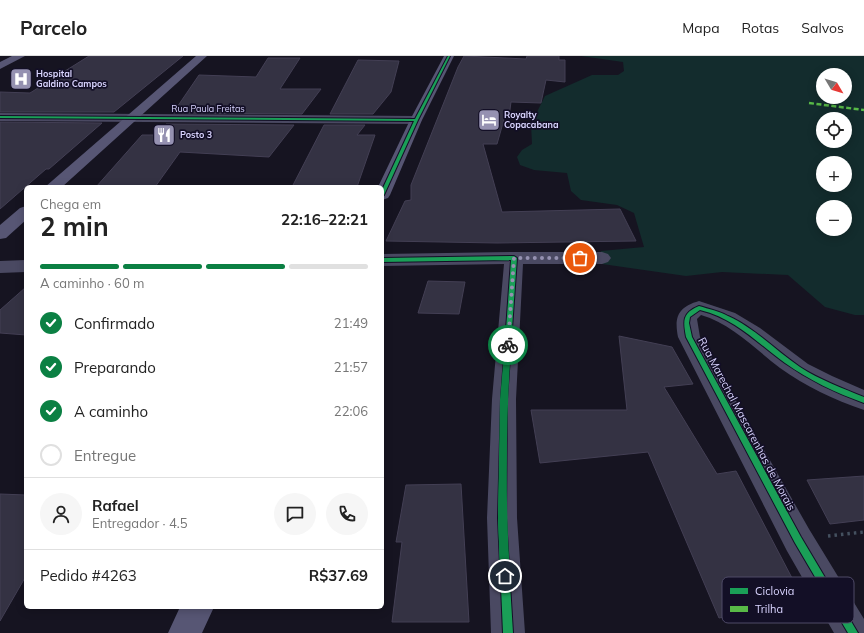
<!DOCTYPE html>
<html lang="pt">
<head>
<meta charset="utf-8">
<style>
	:root { --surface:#fff; --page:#f6f6f6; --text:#222; --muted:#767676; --line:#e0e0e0; --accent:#0b8043 }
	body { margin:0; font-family:Mulish,sans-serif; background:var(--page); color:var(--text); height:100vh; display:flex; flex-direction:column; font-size:15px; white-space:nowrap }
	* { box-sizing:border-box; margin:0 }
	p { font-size:13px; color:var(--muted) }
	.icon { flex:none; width:22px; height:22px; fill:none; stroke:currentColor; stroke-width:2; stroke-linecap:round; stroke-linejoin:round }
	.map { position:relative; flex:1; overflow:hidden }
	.details { position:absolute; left:24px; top:129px; width:360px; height:424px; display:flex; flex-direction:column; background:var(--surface); border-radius:6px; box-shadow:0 2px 10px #0003 }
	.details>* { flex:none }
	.needle { width:26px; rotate:128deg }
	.controls { position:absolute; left:816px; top:12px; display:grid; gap:8px }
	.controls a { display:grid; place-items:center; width:36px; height:36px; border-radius:50%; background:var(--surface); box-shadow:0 2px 10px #0003; font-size:20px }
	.pin { position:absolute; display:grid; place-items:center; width:34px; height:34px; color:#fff; margin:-17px; border:2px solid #fff; border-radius:50%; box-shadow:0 1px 4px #0007 }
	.courier { position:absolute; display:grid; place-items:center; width:40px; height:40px; margin:-20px; border:3px solid #0b8043; border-radius:50%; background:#fff; color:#222; box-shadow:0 1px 5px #0007 }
	.overview em { font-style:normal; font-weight:700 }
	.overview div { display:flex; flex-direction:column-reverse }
	.overview { display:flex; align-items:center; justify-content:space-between; height:68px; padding:0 16px }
	h1 { font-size:26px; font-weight:700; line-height:30px }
	.bar { display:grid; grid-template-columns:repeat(4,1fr); gap:6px 4px; align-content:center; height:48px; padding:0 16px }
	.bar i { height:5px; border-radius:3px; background:var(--line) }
	.bar .selected { background:var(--accent) }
	.bar p { grid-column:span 4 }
	.line { display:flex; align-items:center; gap:10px; padding:0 16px; border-top:1px solid var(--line) }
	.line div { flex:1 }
	.round { display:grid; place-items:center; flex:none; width:42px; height:42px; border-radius:21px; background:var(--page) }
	ol { padding:0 16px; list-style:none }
	li { display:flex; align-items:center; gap:12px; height:44px }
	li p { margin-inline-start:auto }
	li .icon { padding:4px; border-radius:50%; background:var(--accent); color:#fff; stroke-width:4 }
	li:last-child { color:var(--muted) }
	li i { width:22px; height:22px; border:2px solid var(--line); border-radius:50% }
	header { display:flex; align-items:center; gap:24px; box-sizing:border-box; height:56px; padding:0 20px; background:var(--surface); border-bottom:1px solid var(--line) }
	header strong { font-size:19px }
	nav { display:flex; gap:22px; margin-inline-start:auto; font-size:14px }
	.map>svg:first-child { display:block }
	.green { fill:#132c2d; fill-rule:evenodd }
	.building { fill:#343243; stroke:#433f54 }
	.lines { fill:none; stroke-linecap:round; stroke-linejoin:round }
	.path { stroke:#44505f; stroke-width:3.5; stroke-dasharray:2.5 4; stroke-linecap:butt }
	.street { fill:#4a4962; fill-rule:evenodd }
	.secondary { fill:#575674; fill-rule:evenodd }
	.quiet { stroke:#58b947; stroke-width:2.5; stroke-dasharray:5 2.5; stroke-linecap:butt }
	.cycleway-casing { stroke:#130f26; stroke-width:2 }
	.cycleway { fill:#1a9f57; fill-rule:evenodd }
	.route { fill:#0b8043 }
	.done { stroke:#9591b1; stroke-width:4; stroke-dasharray:0 7.2 }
	.labels { text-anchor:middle; stroke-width:3.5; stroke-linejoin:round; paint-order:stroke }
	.far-poi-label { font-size:9px; font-weight:bold; fill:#d9d4ff; stroke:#130f26; text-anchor:start }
	.far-street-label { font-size:9px; fill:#d9d4ff; stroke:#130f26 }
	.street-label { font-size:11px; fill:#d9d4ff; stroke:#130f26 }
	.key { fill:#130f26; stroke:#4e4a67; stroke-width:1 }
	.key-label { font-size:11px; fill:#d9d4ff }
</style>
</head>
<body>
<header>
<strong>Parcelo</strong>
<nav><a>Mapa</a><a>Rotas</a><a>Salvos</a></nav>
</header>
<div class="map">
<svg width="864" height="577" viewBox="0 0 864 577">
	<rect width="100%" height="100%" fill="#161421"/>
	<!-- green -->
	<path class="green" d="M581,0H864V259H855L825,251L788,219L722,216L686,220L595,207L601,195L644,191L634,157L617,149L581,144L571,135L567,117L534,114L520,109L517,101L522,94L532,88L531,68L545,40L592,19H618L624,15L623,6ZM823,19H845V41H823ZM823,63H845V85H823ZM823,107H845V129H823ZM823,151H845V173H823Z"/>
	<!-- building -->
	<path class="building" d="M89,0H183L114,56H0V36L30,37Z
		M464,0L526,3L527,0H559V4H565V26L546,24L541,47L511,46L509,61L505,60L497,88H483L502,156L620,153L636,185L497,187L386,185L405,145L411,144V129L458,11Z
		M268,2H300L280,33H321L302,58L173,57L199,19L256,21Z
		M358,4L399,5L391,36L373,58H330Z
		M0,66L102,67L49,113H46L0,153Z
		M166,68L294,69L269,101L180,96L155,131H96L142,79H158Z
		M324,69H365L357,79H375L357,131H292Z
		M428,225L465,226L459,258L418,257Z
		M26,231V279L0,277V254Z
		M619,280L672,291L693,328L664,331L717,418L736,415L803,543L719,562L648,396L540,407L531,354H627Z
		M864,420V464L830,468L807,424Z
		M461,428L469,566H392L402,486H396L406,429Z
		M0,438L26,439V520L0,565Z"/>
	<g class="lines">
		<!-- path -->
		<path class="path" d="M828,480L864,476"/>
		<!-- street -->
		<path class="street" d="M0,57L416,60L422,64L416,68L0,65Z
			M514,196H602L608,198L611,202L608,206L602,208H523L516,343L517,462L525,577H491L487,462L492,343L504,208L382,210V198Z
			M26,204V216L0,217V205Z
			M699,245L735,257L760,272L808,308L832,320L864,334V354C834,344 805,330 780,312C755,293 732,268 701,259L697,263L700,281L809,473L864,563V577H834L787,495L678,281C674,261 678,251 699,245Z"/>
		<!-- secondary -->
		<path class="secondary" d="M12,0H25L0,13V6Z
			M196,0H207L62,131H45Z
			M444,0H454L422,64L390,139L388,142L382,144V131H378L410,64Z
			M26,150V164L6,182L0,183V169L20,152Z
			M180,551H214L202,577H168Z"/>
		<!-- quiet -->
		<path class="quiet" d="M809,47L864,54"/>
		<!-- cycleway casing -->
		<g class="cycleway-casing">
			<path id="cycleway" d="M448,0H450L418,64L384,139L382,140V134L414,65L0,62V60L415,63Z
				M514,200L517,202L507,343L506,462L513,577H503L498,462L501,343L511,204L382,206V202Z
				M699,250C709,253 719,255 728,260C755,272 776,295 800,311C820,324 842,332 864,341V347C836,337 809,324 785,307C756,286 736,263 700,254L690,261L689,267L692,281L801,481L858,577H848L795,487L686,281C683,265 682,257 699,250Z"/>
		</g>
		<!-- cycleway -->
		<use href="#cycleway" class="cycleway"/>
	</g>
	<!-- route -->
	<path class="route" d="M505,287L511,289C506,366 505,443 510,520L505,524L500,520L498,462L500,343Z"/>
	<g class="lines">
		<!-- done -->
		<path class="done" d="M508,289L514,202H580"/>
	</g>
	<!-- icons -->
	<defs>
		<g id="hospital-square" transform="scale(1.15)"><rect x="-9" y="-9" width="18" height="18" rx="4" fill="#9591b1" stroke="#130f26"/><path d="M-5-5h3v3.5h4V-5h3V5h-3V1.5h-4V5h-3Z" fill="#fff"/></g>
		<g id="hotel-square" transform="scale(1.15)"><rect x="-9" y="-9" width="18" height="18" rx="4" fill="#9591b1" stroke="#130f26"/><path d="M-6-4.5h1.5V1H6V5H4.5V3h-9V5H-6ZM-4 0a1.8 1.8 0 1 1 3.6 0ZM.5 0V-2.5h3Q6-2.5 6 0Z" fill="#fff"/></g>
		<g id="restaurant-square" transform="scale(1.15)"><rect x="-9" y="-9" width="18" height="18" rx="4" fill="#9591b1" stroke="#130f26"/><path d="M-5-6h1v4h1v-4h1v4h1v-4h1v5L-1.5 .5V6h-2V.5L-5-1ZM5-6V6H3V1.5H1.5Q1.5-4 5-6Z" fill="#fff"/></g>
	</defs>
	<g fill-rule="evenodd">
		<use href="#hospital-square" x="21" y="23"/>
		<use href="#hotel-square" x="489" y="64"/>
		<use href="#restaurant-square" x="164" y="79"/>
	</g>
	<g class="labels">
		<!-- far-poi labels -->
		<g class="far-poi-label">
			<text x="36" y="21">Hospital<tspan x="36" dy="10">Galdino Campos</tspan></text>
			<text x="504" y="62">Royalty<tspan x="504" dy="10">Copacabana</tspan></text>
			<text x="180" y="82">Posto 3</text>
		</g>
		<!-- far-street labels -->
		<g class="far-street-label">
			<text x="208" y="56">Rua Paula Freitas</text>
		</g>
		<!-- street labels -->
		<g class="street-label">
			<text transform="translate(747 368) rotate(62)" y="4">Rua Marechal Mascarenhas de Morais</text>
		</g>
	</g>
	<!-- legend -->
	<rect x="722" y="521" width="132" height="46" rx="6" class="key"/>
	<rect x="730" y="532" width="18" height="6" fill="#1a9f57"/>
	<rect x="730" y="550" width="18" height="6" fill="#58b947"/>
	<g class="key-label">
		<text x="755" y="539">Ciclovia</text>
		<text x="755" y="557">Trilha</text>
	</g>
</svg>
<div class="controls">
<a><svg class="needle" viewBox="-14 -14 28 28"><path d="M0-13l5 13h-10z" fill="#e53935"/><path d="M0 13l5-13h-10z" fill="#767676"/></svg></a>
<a><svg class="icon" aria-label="locate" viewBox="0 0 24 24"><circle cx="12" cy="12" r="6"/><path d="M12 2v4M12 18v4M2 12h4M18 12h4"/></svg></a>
<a>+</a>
<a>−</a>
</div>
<div class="pin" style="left:580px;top:202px;background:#ea580c"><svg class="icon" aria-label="bag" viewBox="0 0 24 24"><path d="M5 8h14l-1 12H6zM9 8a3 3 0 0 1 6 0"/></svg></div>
<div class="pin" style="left:505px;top:520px;background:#1f2937"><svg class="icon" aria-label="home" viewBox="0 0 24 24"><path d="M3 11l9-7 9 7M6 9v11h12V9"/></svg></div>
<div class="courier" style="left:508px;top:289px"><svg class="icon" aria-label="bike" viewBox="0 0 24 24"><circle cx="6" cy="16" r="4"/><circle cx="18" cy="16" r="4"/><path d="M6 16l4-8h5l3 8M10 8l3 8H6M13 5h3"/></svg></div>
<section class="details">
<div class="overview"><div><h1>2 min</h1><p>Chega em</p></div><em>22:16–22:21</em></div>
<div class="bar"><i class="selected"></i><i class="selected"></i><i class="selected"></i><i></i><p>A caminho · 60 m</p></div>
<ol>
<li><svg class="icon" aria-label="check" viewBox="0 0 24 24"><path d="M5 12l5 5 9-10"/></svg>Confirmado<p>21:49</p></li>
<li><svg class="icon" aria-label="check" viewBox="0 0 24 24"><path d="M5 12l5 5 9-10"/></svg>Preparando<p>21:57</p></li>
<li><svg class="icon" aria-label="check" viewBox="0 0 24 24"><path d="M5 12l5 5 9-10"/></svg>A caminho<p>22:06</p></li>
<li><i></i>Entregue</li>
</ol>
<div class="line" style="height:72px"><a class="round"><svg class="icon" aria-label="person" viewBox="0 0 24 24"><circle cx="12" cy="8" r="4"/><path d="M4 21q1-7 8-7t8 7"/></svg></a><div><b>Rafael</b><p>Entregador · 4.5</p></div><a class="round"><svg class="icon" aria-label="chat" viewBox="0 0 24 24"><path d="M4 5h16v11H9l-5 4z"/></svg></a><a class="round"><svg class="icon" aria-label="phone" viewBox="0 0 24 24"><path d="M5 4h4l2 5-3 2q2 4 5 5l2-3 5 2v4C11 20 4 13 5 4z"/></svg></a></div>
<div class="line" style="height:52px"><div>Pedido #4263</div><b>R$37.69</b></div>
</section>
</div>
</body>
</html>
